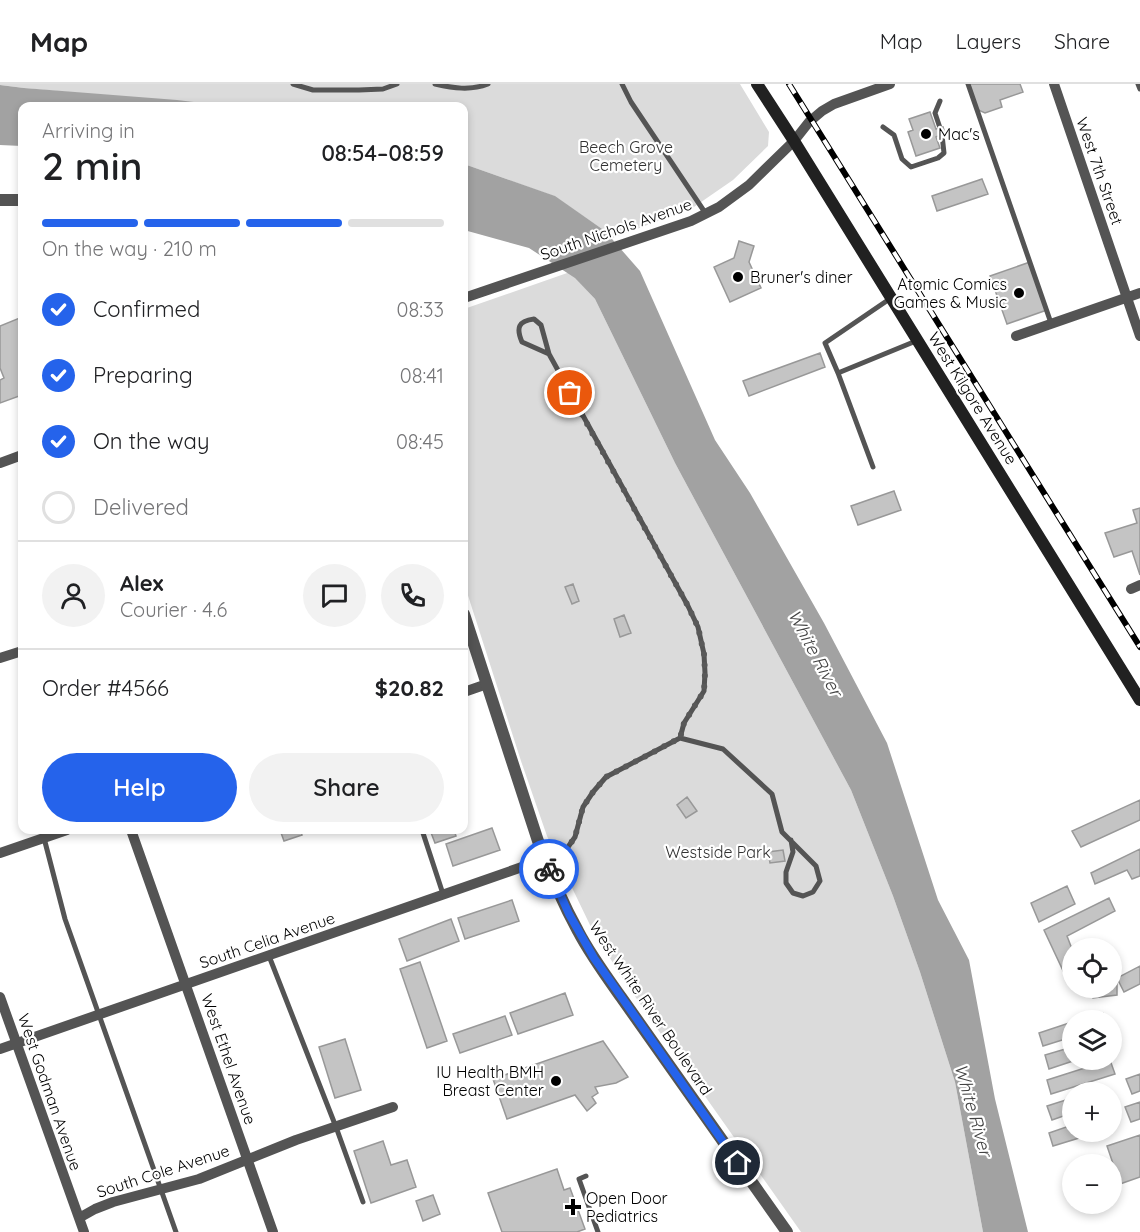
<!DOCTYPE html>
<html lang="en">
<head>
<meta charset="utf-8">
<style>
	:root { --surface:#fff; --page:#f2f2f2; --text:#202124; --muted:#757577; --line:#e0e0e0; --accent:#2563eb }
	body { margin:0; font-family:Quicksand,sans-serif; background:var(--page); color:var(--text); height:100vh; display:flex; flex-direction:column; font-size:22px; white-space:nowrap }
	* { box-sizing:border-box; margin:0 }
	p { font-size:20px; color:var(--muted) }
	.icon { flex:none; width:33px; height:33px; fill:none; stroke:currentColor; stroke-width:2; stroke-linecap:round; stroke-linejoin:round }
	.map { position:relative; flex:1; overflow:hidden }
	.details { position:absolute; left:18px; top:18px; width:450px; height:732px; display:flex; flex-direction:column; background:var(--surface); border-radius:12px; box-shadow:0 3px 9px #0003 }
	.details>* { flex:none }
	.fabs { position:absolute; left:1062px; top:854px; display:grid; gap:12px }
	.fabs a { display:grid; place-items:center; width:60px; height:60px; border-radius:50%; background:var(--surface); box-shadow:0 3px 9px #0003; font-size:30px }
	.pin { position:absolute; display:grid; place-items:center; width:51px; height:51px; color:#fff; margin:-26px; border:3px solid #fff; border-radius:50%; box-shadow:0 2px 6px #0007 }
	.courier { position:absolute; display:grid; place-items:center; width:60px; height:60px; margin:-30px; border:4px solid #2563eb; border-radius:50%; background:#fff; color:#222; box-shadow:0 2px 8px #0007 }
	.summary em { font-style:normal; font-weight:600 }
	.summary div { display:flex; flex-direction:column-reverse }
	.summary { display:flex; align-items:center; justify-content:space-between; height:102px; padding:0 24px }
	h1 { font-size:39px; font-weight:600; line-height:45px }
	.bar { display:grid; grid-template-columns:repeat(4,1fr); gap:9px 6px; align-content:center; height:72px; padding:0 24px }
	.bar i { height:8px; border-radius:4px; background:var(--line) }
	.bar .on { background:var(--accent) }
	.bar p { grid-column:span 4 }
	.line { display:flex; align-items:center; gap:15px; padding:0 24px; border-top:2px solid var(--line) }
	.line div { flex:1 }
	.round { display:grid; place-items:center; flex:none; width:63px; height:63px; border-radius:32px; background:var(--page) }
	ol { padding:0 24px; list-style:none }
	li { display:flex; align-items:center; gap:18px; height:66px }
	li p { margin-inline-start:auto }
	li .icon { padding:6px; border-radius:50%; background:var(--accent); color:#fff; stroke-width:4 }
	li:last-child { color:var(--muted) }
	li i { width:33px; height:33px; border:3px solid var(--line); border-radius:50% }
	.action { display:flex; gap:12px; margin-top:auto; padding:12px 24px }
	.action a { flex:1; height:69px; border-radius:36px; background:var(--accent); color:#fff; font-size:24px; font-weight:600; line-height:69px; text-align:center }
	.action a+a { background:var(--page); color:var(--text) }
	header { display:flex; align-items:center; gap:36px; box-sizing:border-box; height:84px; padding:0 30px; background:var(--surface); border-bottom:2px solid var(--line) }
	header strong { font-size:28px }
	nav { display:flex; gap:33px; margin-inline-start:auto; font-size:21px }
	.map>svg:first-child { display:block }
	.green { fill:#dbdbdb }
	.water { fill:#a2a2a2 }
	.building { fill:#c4c4c4; stroke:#989898; stroke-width:1.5 }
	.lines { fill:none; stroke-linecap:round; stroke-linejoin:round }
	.service { stroke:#545454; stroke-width:5 }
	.minor { stroke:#545454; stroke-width:10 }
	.tertiary { stroke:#545454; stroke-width:12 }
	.secondary { stroke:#212121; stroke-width:12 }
	.rail-casing { stroke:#000; stroke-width:6 }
	.rail { stroke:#fff; stroke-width:4; stroke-dasharray:11; stroke-linecap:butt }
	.done { stroke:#595959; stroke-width:6; stroke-dasharray:0 10.8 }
	.route { stroke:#2563eb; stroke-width:8 }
	.poi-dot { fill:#000; stroke:#fff; stroke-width:2 }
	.labels { text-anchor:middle; stroke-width:4.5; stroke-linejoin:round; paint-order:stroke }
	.poi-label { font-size:16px; fill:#000; stroke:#fff; text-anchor:start }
	.park-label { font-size:16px; fill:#323232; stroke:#fff }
	.street-label { font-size:16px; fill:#000; stroke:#fff }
	.water-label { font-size:18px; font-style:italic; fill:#434343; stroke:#fff }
</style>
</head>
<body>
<header>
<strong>Map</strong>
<nav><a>Map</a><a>Layers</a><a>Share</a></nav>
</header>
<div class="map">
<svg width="1140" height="1148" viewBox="0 0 1140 1148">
	<rect width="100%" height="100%" fill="#fff"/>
	<!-- green -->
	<path class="green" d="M0,0H740L769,48L768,62L733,96L691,125L612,154L605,147L554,112L464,80V22H222L24,4L0,1Z
		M570,188L595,215L675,379L851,706L893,812L920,888L955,998L983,1148H801L649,933L616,884L590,841L547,752L521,677L464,499V225Z"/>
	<!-- water -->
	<path class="water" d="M0,1L24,4L177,16L227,22H22V62L0,61Z
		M464,80L555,112L605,147L640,187L715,356L750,409L824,539L887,659L938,816L969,876L995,1015L1028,1148H983L955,998L920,888L893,812L851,706L675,379L595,215L575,194L529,164L464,146Z"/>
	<!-- building -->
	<path class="building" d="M968,0H1020L1023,8L1000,16L1002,23L985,29L976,25Z
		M930,28L936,45L943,43L945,49L936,53L940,64L916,72L908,48L913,46L909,35Z
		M982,95L988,110L937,127L932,112Z
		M739,157L754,162L749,178L761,204L730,218L714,183L734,174Z
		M1030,178L1047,226L1007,240L990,192Z
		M22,233V311L0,319V296L4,294L0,284V242Z
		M820,269L825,283L749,312L743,297Z
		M894,407L901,426L858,441L851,422Z
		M1140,424V491L1132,467L1114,473L1105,449L1137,439L1133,426Z
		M573,500L579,517L572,520L565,503Z
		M624,531L631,549L620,553L614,535Z
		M687,713L697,727L686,734L677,721Z
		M1140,716V736L1081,763L1072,747Z
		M492,744L500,766L453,782L446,760Z
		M280,746H300L302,751L284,757Z
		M430,746H454L456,752L435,759Z
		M1140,765V792L1132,795L1127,786L1095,800L1091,789Z
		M783,766L785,777L770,779L768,768Z
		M1067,802L1075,820L1039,838L1031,819Z
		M1109,814L1115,827L1067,852L1072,865V891L1066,893L1044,846Z
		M512,816L519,837L465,855L458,834Z
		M451,835L459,857L407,877L399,855Z
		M420,878L447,957L427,964L400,885Z
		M1140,882V900L1124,908L1117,894Z
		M1117,894V911L1093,914L1091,903H1112V895Z
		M565,909L573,931L518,950L510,929Z
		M1103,929L1105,936H1079Z
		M505,932L512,951L460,969L453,950Z
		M1072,938V953L1043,962L1039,949Z
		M345,955L361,1006L335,1014L319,963Z
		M603,957L628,993L616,999L595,1003L598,1009L592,1013L596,1019L587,1027L575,1011L507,1035L493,995Z
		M1072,963V975H1079L1049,985L1045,971Z
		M1110,976L1115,990L1051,1010L1047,996Z
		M1140,990V1007L1132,1010L1126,995Z
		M1072,1014V1029L1052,1036L1047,1022Z
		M1140,1018V1035L1131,1038L1125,1023Z
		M1072,1041V1047H1102L1053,1062L1049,1049Z
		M1140,1051V1093L1120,1100L1107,1062Z
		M383,1057L391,1081L407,1076L416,1103L371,1119L354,1067Z
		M557,1085L564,1106L570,1104L585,1145L577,1148H502L488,1109Z
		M433,1111L440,1130L423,1137L416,1117Z"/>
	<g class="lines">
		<!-- service -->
		<path class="service" d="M293,0L313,6H359L383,5L397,0
			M435,0C453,4 470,7 488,0
			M622,0L631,18L706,130
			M968,0L1051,239
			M1138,0L1140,5
			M883,43L894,51L902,75L911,83L938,74L944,69L942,51
			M940,44L935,29L940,17
			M549,270L522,258C516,244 518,237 534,235L541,241L549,270L688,522L698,543L704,570L705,589L704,607L684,639L680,654
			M838,289L825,259L891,214
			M873,383L838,289L916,257
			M422,746L443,810
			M44,754L65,835L176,1148
			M546,775L568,763L575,753L583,723L593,708L606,693L680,654L723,665L772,710L782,748L816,782L820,797L813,808L803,812L793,809L786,799V788L793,768L791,756
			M269,872L336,1043L363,1118
			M586,1092L579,1095L598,1148"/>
		<!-- minor -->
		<path class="minor" d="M1054,0L1140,252
			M464,214L691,137L719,123L749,101L794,57L809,38L822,27L834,20L890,0
			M1016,252L1140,209
			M0,379L22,371
			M1131,505L1140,501
			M0,574L22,567
			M464,608L487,600
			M131,746L273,1148
			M0,769L67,746
			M0,913L84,1148
			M0,965L545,775
			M79,1134L95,1125L113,1118L199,1095L296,1056L393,1023"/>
		<!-- tertiary -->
		<path class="tertiary" d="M0,116H22
			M464,530L538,757C549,787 562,818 578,847C590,870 606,892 621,913L787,1148"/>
		<!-- secondary -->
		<path class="secondary" d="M757,0L794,57L1140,616"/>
		<!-- rail casing -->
		<g class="rail-casing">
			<path id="rail" d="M789,0L1140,563"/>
		</g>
		<!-- rail -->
		<use href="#rail" class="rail"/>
	</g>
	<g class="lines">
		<!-- done -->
		<path class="done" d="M549,785L545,775L568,763L575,753L583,723L593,708L606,693L680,654L684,639L704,607L705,589L704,570L698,543L688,522L570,309"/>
		<!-- route -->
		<path class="route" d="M549,785L569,830L594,874L738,1079"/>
	</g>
	<!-- markers -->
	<g class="poi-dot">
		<circle cx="926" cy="50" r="6"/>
		<circle cx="738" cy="193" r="6"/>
		<circle cx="1019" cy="209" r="6"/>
		<circle cx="556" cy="997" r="6"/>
		<path d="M570 1114h6v6h6v6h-6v6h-6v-6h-6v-6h6z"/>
	</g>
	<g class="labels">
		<!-- poi labels -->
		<g class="poi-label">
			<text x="938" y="56">Mac's</text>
			<text x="750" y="199">Bruner's diner</text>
			<text x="1007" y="206" text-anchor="end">Atomic Comics<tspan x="1007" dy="18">Games &amp; Music</tspan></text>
			<text x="544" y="994" text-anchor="end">IU Health BMH<tspan x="544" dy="18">Breast Center</tspan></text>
			<text x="586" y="1120">Open Door<tspan x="586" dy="18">Pediatrics</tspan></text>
		</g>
		<!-- park labels -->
		<g class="park-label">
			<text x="626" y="69">Beech Grove<tspan x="626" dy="18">Cemetery</tspan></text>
			<text x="718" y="774">Westside Park</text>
		</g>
		<!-- street labels -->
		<g class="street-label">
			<text transform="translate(1100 87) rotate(71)" y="6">West 7th Street</text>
			<text transform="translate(616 145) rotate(-19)" y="6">South Nichols Avenue</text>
			<text transform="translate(973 314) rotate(58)" y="6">West Kilgore Avenue</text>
			<text transform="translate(267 856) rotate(-19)" y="6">South Celia Avenue</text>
			<text transform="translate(651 924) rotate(56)" y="6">West White River Boulevard</text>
			<text transform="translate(229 975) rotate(71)" y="6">West Ethel Avenue</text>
			<text transform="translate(50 1008) rotate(71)" y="6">West Godman Avenue</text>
			<text transform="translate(163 1087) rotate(-18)" y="6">South Cole Avenue</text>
		</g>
		<!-- water labels -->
		<g class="water-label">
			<text transform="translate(815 569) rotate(62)" y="6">White River</text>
			<text transform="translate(973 1026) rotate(74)" y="6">White River</text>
		</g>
	</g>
</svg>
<div class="fabs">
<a><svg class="icon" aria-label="locate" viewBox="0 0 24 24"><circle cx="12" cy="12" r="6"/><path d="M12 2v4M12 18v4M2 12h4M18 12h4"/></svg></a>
<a><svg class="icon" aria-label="layers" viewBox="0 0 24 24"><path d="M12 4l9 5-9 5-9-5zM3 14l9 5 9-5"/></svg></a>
<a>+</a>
<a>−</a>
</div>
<div class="pin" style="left:570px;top:309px;background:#ea580c"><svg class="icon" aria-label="bag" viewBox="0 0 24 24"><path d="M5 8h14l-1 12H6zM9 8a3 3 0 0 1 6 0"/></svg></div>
<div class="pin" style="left:738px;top:1079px;background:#1f2937"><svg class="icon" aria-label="home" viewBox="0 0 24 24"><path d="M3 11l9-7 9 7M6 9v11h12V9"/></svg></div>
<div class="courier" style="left:549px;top:785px"><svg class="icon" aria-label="bike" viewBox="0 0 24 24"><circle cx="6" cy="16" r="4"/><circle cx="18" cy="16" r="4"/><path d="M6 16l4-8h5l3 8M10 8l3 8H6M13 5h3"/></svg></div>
<section class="details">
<div class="summary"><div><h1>2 min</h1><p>Arriving in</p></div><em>08:54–08:59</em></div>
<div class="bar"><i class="on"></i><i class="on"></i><i class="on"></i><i></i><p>On the way · 210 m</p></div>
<ol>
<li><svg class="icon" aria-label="check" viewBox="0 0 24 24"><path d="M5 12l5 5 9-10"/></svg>Confirmed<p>08:33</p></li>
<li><svg class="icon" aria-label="check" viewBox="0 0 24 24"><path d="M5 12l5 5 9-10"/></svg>Preparing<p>08:41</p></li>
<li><svg class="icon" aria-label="check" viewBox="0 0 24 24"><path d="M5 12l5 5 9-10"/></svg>On the way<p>08:45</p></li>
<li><i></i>Delivered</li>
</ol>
<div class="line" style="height:108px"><a class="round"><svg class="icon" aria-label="person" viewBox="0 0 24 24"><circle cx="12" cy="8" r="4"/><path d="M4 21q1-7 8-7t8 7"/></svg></a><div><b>Alex</b><p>Courier · 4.6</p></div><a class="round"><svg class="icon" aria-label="chat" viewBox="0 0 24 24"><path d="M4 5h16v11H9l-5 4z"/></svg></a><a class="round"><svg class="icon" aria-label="phone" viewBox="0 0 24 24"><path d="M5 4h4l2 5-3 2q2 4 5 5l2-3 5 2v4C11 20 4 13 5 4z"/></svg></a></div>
<div class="line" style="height:78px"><div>Order #4566</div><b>$20.82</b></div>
<div class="action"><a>Help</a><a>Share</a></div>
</section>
</div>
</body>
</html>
